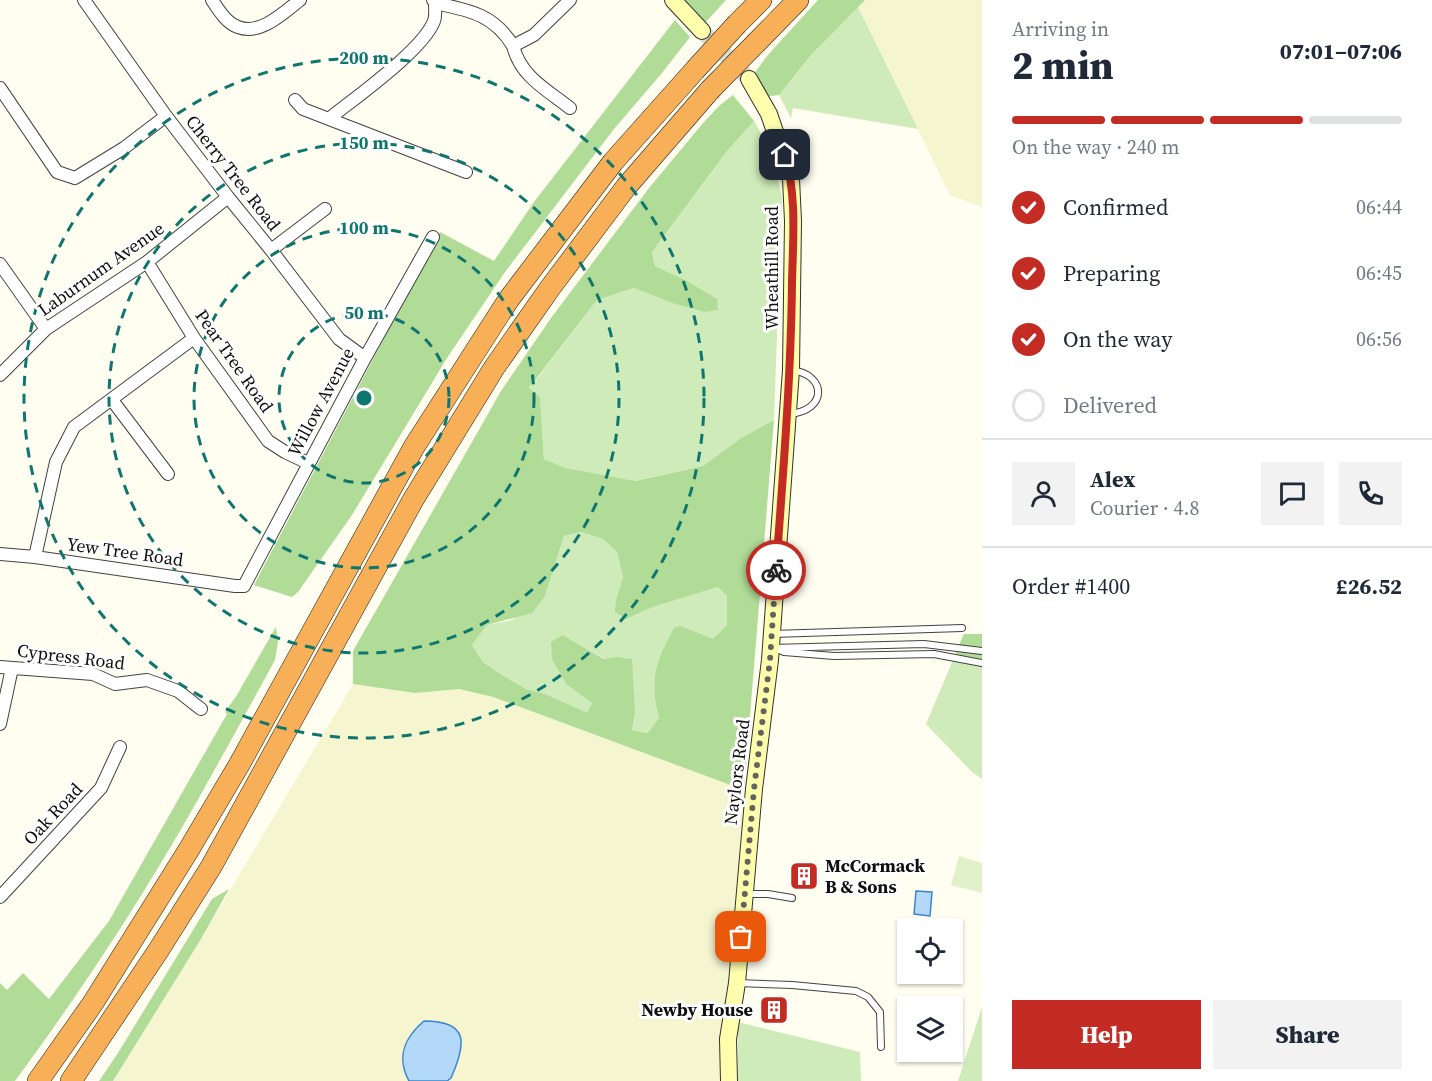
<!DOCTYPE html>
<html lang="en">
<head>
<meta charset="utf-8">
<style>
	:root { --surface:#fff; --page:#f2f2f3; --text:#1f2937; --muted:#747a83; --line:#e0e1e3; --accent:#c32b23 }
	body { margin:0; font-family:"Source Serif 4",serif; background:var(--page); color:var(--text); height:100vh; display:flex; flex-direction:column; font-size:22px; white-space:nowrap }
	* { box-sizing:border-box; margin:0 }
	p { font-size:20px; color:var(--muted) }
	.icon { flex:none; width:33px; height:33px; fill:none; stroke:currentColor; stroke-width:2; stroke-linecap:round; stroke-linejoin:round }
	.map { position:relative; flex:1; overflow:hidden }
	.panel { display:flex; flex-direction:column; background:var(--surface); width:450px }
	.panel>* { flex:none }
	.controls { position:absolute; left:897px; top:918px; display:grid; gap:12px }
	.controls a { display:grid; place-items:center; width:66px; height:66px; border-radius:0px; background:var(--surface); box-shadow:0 2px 4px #0004; font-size:30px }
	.pin { position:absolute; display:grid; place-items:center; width:51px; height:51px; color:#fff; margin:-26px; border-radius:12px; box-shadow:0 3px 9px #0006 }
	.courier { position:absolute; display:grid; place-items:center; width:60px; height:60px; margin:-30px; border:4px solid #c32b23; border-radius:50%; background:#fff; color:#222; box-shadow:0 2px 8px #0007 }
	.head em { font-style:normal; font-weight:800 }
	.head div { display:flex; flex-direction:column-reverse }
	.head { display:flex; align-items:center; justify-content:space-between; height:102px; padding:0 30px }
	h1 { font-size:39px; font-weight:800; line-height:45px }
	.bar { display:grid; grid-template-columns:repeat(4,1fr); gap:9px 6px; align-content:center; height:72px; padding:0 30px }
	.bar i { height:8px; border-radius:4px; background:var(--line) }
	.bar .active { background:var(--accent) }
	.bar p { grid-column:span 4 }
	.line { display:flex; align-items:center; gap:15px; padding:0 30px; border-top:2px solid var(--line) }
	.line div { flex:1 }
	.round { display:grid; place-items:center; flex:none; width:63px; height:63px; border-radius:0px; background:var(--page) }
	ol { padding:0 30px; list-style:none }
	li { display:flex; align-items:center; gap:18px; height:66px }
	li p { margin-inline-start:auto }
	li .icon { padding:6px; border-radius:50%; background:var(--accent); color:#fff; stroke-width:4 }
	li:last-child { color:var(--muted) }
	li i { width:33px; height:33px; border:3px solid var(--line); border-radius:50% }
	.button { display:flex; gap:12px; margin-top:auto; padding:12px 30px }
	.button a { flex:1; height:69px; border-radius:0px; background:var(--accent); color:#fff; font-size:24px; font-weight:800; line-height:69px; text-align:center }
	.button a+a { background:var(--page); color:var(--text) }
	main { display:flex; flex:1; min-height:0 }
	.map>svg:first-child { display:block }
	.farmland { fill:#f5f6d0 }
	.green { fill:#ceebb9 }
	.forest { fill:#b0dc98; fill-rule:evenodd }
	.pitch { fill:#e1f2cb }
	.water { fill:#b4d8f8; stroke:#3a86d0; stroke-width:1.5 }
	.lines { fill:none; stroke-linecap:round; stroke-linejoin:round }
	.secondary-tunnel { stroke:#dbdacf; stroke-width:16; stroke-dasharray:16 8; stroke-linecap:butt }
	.lane-casing { stroke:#424242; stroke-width:8 }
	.street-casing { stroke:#424242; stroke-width:14 }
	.secondary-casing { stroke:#313131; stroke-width:18 }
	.highway-casing { stroke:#202020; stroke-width:22 }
	.lane { stroke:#fff; stroke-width:6 }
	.street { stroke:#fff; stroke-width:12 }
	.secondary { stroke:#fffeac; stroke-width:16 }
	.highway { stroke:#f7b057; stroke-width:21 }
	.highway-bridge-casing { stroke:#202020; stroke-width:22; stroke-linecap:butt }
	.highway-bridge { stroke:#f7b057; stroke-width:21 }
	.done { stroke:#63635e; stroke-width:6; stroke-dasharray:0 10.8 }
	.route { stroke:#c32b23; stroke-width:8 }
	.ring { fill:none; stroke:#0f766e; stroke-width:3; stroke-dasharray:10 8 }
	.labels { text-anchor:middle; stroke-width:6; stroke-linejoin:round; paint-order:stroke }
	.street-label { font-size:18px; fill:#0f0f0f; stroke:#fff }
	.poi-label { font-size:18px; font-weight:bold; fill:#0f0f0f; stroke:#fff; text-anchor:start }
	.centre { fill:#0f766e; stroke:#fff; stroke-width:3 }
	.ring-label { font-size:18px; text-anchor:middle; font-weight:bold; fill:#0f766e; stroke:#fff; stroke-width:6; stroke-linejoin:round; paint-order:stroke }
</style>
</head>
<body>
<main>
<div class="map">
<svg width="982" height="1081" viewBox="0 0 982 1081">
	<rect width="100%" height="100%" fill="#fffef1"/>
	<!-- farmland -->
	<path class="farmland" d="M865,0H982V207L950,195L858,7Z
		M353,684L415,693L459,689L493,697L744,790L727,1081H113L201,939Z"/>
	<!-- green -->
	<path class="green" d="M858,7L918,129L793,108L791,118L779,95L811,55Z
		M754,121L769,147L782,196L774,420L741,438L703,466L634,481L566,468L544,459L540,397L529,389L597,300L634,288L675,304L704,312L685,280L655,266L652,252L727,151Z
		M581,532L603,539L617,552L623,577L616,600L626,619L653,607L718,587L727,595V625L713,640L681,626L674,629C655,662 649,681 659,718L649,733L632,730L635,713L616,657L605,659L563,635L567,685L592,703L587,714L545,694L526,689L502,675L483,662L472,645L487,625L512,620L545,596L564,536Z
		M964,634H982V779L972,772L926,724Z
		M982,1007V1081H958Z
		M738,1022L860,1052L861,1081H738Z"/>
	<!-- forest -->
	<path class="forest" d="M680,0H726L704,24Z
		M818,0H865L811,55L779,95L763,97L751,78L767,56Z
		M675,20L690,37L662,73L614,129L505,272L447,358L352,515L298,592L292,597L254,585L440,232L494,261L534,202Z
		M733,95L754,121L727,151L652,252L655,266L685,280L717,299L718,310L704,312L675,304L634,288L597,300L529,388L540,397L544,459L566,468L635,481L703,466L741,438L774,420L744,790L493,697L459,689L415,693L353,684V651L501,391L551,318L649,188L703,123L720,105ZM581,532L603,539L617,552L623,577L616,600L615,612L626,619L653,607L718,587L727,596V625L713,639L681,626L674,628C655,662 649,681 659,718L648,733L632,730L635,713L632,659L616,657L604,659L563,635L551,642L552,659L567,685L592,703L587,713L545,694L526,689L502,675L483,662L472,645L487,625L532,613L545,596L564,536Z
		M276,627L278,642L275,660C246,713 217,766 187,819C135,909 77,997 15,1081H0V983L7,990L23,973L49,999L109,921L227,714L225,712L237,695Z
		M964,634H982V659L955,655Z
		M229,889L201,939L113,1081H99L118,1053L212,899Z"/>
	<!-- pitch -->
	<path class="pitch" d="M959,856L982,863V893L951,885Z"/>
	<!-- water -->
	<path class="water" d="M916,891L932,892L930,916L914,914Z
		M424,1021C470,1021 466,1044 451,1078L447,1081H409C396,1057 404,1038 424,1021Z"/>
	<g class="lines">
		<!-- secondary-tunnel -->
		<path class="secondary-tunnel" d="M702,31L749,79"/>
		<!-- lane casing -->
		<g class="lane-casing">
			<path id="lane" d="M789,414C828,411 827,374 791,370
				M772,634L962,628
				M771,648L924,644L982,651
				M777,649L784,652L834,656L934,654L982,663
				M745,894H768L792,898
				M737,983L792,985L856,991L868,997L880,1012L881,1047"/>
		</g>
		<!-- street casing -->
		<g class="street-casing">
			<path id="street" d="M84,0L166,116L228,197L271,250L339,339L365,358
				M212,0C218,9 226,23 238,27C260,36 283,13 300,0
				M435,3C468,10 494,14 513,46
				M0,88L57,172L75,178L124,148L166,116
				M295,100L303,109L466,172
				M570,108C546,89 521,77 513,46L534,35L570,0
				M330,118C356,97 423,50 434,21C436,16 435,8 435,3L433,0
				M271,250L325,209
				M147,262L194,338L268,441L285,452L308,463
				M0,264L46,329
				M0,375L46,329L147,262L228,197
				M112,400L168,474
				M0,554L35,557L235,586H244L365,358L433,237
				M35,557L56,462L74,427L194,338
				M0,667L93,674L115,684L147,680L178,691L201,709
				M0,724L12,668
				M0,897L101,788L120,747"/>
		</g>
		<!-- secondary casing -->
		<g class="secondary-casing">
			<path id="secondary" d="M673,0L702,31
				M729,1081L728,1039L737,983L754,789L770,660L791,370L793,221L791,179L769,114L749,79"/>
		</g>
		<!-- highway casing -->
		<g class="highway-casing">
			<path id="highway" d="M737,24L761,0
				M757,42L798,0
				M38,1081L93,1003L188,851L239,765L414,447L509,299L613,162L695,70
				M71,1081L158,951L211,867L413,500L494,368L550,288L626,187L710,90"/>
		</g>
		<!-- lane -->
		<use href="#lane" class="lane"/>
		<!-- street -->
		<use href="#street" class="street"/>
		<!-- secondary -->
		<use href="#secondary" class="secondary"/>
		<!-- highway -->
		<use href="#highway" class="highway"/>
		<!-- highway-bridge casing -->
		<g class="highway-bridge-casing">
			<path id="highway-bridge" d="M695,70L737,24
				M710,90L757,42"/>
		</g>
		<!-- highway-bridge -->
		<use href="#highway-bridge" class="highway-bridge"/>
	</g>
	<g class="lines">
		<!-- done -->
		<path class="done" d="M741,937L754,789L770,660L776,570"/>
		<!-- route -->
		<path class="route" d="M776,570C783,474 791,378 792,282C793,240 797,196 785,155"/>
	</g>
	<!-- distance rings -->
	<g class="ring">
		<circle cx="364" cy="398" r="85"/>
		<circle cx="364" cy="398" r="170"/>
		<circle cx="364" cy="398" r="255"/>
		<circle cx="364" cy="398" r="340"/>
	</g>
	<!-- icons -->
	<defs>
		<g id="building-square" transform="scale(1.5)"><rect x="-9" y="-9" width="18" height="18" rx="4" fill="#c32b23" stroke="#fff"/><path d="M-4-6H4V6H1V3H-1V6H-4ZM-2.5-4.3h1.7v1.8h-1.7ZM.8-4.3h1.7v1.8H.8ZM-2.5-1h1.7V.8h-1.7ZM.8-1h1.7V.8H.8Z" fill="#fff"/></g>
	</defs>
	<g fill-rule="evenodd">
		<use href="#building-square" x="804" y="876"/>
		<use href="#building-square" x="774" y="1010"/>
	</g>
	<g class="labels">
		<!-- street labels -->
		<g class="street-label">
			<text transform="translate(233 173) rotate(52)" y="6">Cherry Tree Road</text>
			<text transform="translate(772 268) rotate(-90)" y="6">Wheathill Road</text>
			<text transform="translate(101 269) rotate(-35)" y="6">Laburnum Avenue</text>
			<text transform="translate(234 361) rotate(55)" y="6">Pear Tree Road</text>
			<text transform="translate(321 402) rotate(-62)" y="6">Willow Avenue</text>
			<text transform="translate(125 552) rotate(8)" y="6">Yew Tree Road</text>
			<text transform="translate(71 657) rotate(7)" y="6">Cypress Road</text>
			<text transform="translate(737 772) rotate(-83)" y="6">Naylors Road</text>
			<text transform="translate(53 814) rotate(-47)" y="6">Oak Road</text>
		</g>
		<!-- poi labels -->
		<g class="poi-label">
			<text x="825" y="872">McCormack<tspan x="825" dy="21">B &amp; Sons</tspan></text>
			<text x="753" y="1016" text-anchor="end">Newby House</text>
		</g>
	</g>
	<circle cx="364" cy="398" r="9" class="centre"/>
	<g class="ring-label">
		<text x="364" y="64">200 m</text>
		<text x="364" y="149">150 m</text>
		<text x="364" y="234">100 m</text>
		<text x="364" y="319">50 m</text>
	</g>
</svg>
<div class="controls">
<a><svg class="icon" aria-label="locate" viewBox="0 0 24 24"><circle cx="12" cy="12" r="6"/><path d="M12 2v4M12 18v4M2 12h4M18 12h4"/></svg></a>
<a><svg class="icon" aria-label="layers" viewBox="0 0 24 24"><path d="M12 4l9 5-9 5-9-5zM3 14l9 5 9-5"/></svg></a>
</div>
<div class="pin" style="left:741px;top:937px;background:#ea580c"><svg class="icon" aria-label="bag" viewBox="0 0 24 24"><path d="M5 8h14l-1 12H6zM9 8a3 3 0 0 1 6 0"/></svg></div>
<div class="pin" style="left:785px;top:155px;background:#1f2937"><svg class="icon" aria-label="home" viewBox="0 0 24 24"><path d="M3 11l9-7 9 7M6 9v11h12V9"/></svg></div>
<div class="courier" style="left:776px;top:570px"><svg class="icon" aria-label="bike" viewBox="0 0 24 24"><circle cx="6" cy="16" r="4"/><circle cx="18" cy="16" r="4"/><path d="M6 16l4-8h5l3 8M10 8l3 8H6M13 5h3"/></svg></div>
</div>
<section class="panel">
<div class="head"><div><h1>2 min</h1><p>Arriving in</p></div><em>07:01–07:06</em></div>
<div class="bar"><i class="active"></i><i class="active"></i><i class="active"></i><i></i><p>On the way · 240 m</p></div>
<ol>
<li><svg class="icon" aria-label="check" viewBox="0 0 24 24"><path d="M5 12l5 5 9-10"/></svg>Confirmed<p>06:44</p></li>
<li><svg class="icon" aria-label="check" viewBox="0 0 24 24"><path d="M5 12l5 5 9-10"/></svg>Preparing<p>06:45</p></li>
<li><svg class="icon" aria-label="check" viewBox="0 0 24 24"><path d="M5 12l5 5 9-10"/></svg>On the way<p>06:56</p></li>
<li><i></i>Delivered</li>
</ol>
<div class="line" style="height:108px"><a class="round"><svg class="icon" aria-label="person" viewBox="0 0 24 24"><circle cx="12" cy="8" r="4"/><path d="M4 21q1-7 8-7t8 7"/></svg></a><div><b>Alex</b><p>Courier · 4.8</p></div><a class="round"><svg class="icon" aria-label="chat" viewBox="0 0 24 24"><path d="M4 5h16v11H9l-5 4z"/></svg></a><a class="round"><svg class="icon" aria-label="phone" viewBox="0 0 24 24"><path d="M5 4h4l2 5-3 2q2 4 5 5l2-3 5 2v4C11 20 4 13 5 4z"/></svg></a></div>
<div class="line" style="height:78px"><div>Order #1400</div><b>£26.52</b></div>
<div class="button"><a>Help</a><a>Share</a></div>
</section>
</main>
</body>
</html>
